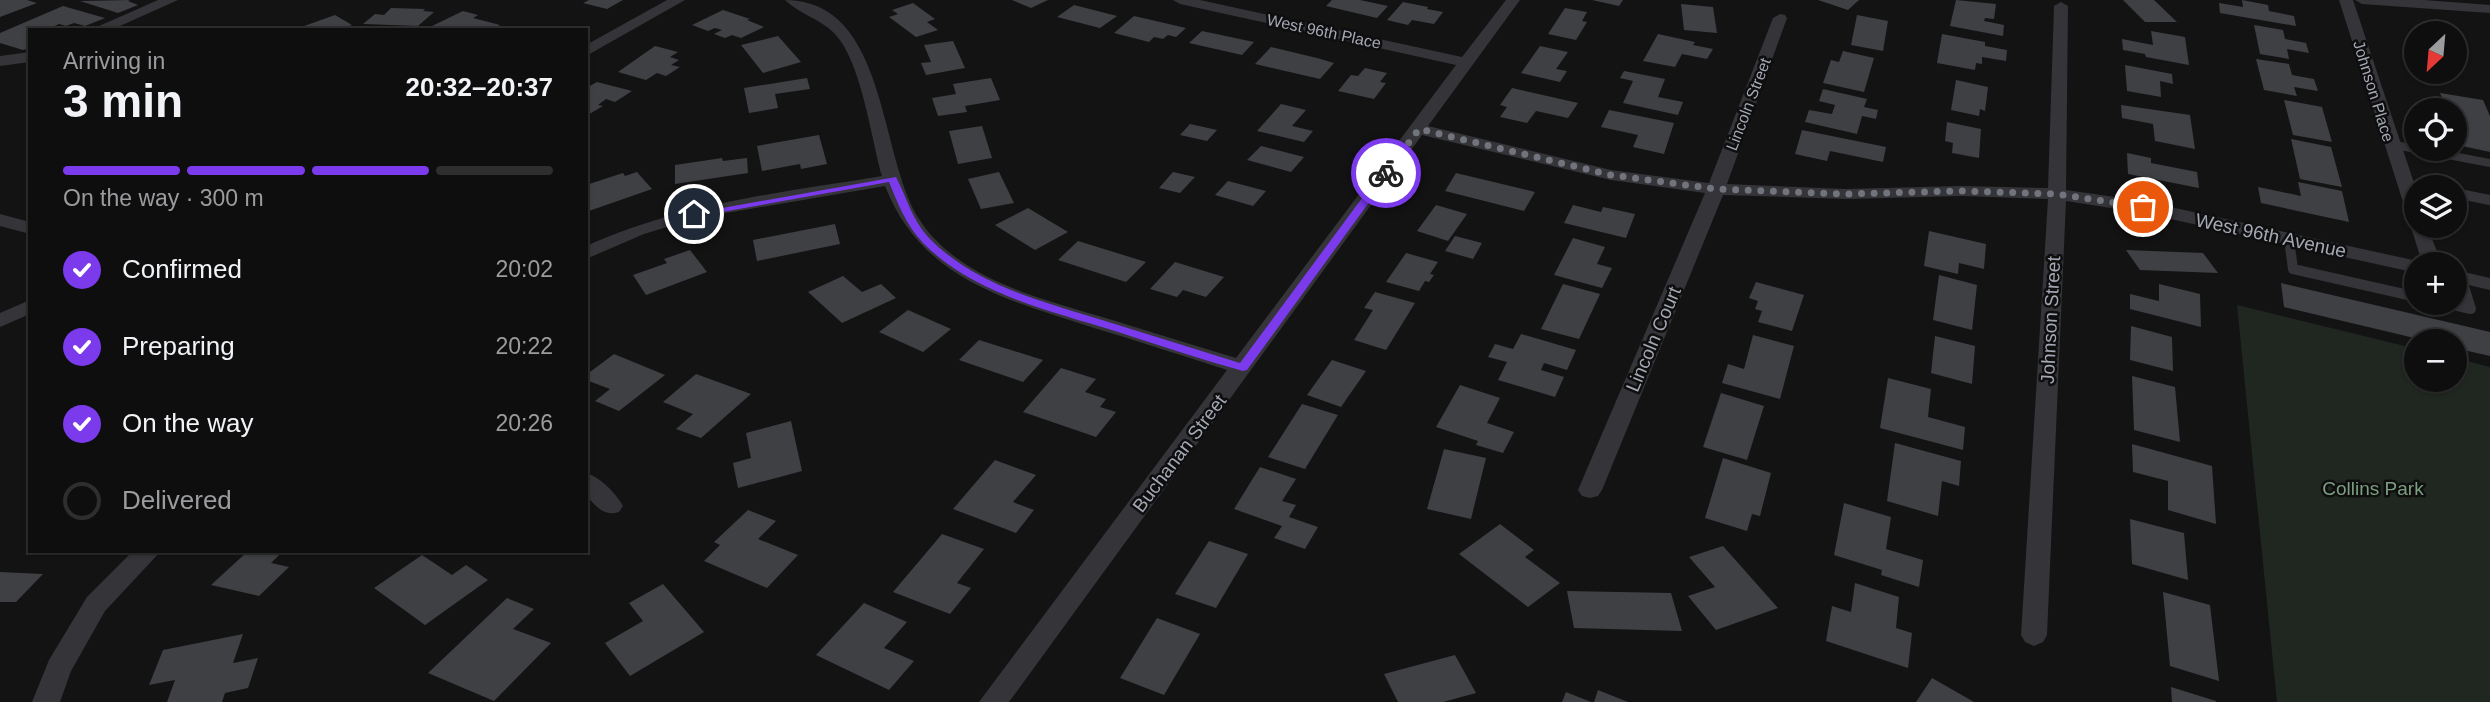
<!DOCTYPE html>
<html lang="en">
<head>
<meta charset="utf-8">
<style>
	:root { --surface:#0e0e0f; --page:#171718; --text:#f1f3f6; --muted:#9b9c9e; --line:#2e2e2f; --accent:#7c3aed }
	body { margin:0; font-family:Helvetica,sans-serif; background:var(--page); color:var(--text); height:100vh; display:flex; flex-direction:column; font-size:26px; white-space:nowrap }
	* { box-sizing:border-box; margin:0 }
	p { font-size:23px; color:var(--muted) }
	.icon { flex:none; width:38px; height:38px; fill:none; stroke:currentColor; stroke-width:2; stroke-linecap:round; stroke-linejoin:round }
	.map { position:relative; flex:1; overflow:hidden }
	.drawer { position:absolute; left:28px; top:28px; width:560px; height:525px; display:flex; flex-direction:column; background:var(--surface); border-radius:0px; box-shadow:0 2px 5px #0004,0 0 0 2px var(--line) }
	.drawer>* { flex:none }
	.needle { width:46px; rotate:206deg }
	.tools { position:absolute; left:2404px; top:21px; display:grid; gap:14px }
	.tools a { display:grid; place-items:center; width:63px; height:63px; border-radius:50%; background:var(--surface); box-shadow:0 2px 5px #0004,0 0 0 2px var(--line); font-size:35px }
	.pin { position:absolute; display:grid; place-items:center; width:60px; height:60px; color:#fff; margin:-30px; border:4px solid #fff; border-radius:50%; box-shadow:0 2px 7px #0007 }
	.courier { position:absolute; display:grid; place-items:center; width:70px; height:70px; margin:-35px; border:5px solid #7c3aed; border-radius:50%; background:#fff; color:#222; box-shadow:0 2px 9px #0007 }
	.head em { font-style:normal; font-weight:700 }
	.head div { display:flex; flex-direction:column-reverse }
	.head { display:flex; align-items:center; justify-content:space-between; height:119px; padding:0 35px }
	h1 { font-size:46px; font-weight:700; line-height:52px }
	.bar { display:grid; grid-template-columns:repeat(4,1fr); gap:10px 7px; align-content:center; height:84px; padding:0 35px }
	.bar i { height:9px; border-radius:5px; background:var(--line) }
	.bar .selected { background:var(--accent) }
	.bar p { grid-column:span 4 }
	ol { padding:0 35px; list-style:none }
	li { display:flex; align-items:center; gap:21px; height:77px }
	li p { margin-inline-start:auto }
	li .icon { padding:7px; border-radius:50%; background:var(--accent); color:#fff; stroke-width:4 }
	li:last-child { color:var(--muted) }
	li i { width:38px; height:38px; border:4px solid var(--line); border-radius:50% }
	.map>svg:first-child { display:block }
	.green { fill:#1f2720 }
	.building { fill:#3f4044 }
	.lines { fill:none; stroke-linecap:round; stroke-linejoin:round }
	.lane-far1 { stroke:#343439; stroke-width:8 }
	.lane { stroke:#343439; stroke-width:10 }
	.street { fill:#343439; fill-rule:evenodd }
	.route { fill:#7c3aed }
	.done { stroke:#71747c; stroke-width:7; stroke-dasharray:0 12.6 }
	.labels { text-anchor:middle; stroke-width:5; stroke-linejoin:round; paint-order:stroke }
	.far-street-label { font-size:16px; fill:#a4a8b4; stroke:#0e0e0f }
	.street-label { font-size:19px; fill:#a4a8b4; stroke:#0e0e0f }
	.park-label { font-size:19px; fill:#7c9f80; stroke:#0e0e0f }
</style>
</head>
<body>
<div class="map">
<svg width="2490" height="702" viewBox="0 0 2490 702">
	<rect width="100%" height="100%" fill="#131314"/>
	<!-- green -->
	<path class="green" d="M2237,305L2417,349V380H2455V358L2490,367V702H2277Z"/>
	<!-- building -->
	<path class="building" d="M0,0H27L37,3L0,17Z
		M130,0L128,1L138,5L118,13L80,1Z
		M589,0H623L607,9L583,3Z
		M1012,0H1048L1031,8Z
		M1332,0H1360L1388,6L1377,18L1326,6Z
		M1592,0H1623L1619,6Z
		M1818,0H1859L1848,10Z
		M1956,0L1996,4L1994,19L1985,18L1984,21L2004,25L2003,36L1950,26Z
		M2123,0H2154L2177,22H2145Z
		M2242,0L2268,5L2269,11L2294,16L2296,26L2220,13L2219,3L2243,7Z
		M1403,2L1428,7L1427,9L1443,12L1434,24L1412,20L1408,25L1387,20Z
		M913,3L935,19L927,22L938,30L916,37L889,17L898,14L892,10Z
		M1681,4L1713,7L1717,33L1684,30Z
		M1074,5L1117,16L1100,28L1057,17Z
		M63,6L105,18L85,26L74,23L66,26L59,24L46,30H30V48L23,50L0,43V33Z
		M391,8L425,9L423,11L434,12L418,26L363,24L375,14L384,15Z
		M1565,8L1587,12L1582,21L1587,22L1576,40L1548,34Z
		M723,10L750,19L747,20L764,27L741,38L732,35L725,38L714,34L722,30L715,28L708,31L692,25Z
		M463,11L478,15L473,18L500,25L491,30H445L432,26Z
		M335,15L352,25L338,30H293Z
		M1857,15L1888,21L1883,51L1851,45Z
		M1134,16L1186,28L1176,37L1168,35L1163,39L1154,37L1149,42L1114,33Z
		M2254,25L2283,30L2285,39L2306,43L2309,53L2287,49L2289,59L2260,54Z
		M1202,31L1254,42L1242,55L1189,43Z
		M2151,31L2185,37L2189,65L2146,57L2145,54L2123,50L2122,39L2153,45Z
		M1658,34L1695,42L1693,45L1713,49L1707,59L1682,54L1675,67L1643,61Z
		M1942,34L1985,42V46L2007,50L2006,61L1982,57V64L1976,63L1975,70L1937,63Z
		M778,36L801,62L763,73L741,45Z
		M953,41L965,68L926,75L921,63L931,62L924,45Z
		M655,46L678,52L670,57L679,60L671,65L680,67L666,76L657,73L646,80L618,72Z
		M1540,46L1568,52L1556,69L1567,71L1560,82L1521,73Z
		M1271,47L1317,58L1334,63L1320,79L1255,64Z
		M1843,51L1874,58L1864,92L1823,83L1831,60L1839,62Z
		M2256,59L2289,64L2292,75L2314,79L2318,91L2294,87L2297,96L2264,90Z
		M2125,65L2172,74L2173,84L2160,81L2161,97L2127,91Z
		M1365,68L1387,73L1380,82L1386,83L1374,99L1338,91L1351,75L1358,76Z
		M1624,71L1665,79L1658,97L1683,102L1678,115L1623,103L1633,81L1620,78Z
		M807,78L810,89L775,94L778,108L749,113L744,88Z
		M991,78L1000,100L965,106L967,112L938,116L932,98L956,94L953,84Z
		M1956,80L1988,87L1985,111L1980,109L1979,116L1951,110Z
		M597,82L632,91L615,102L606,99L598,105L603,106L586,116V88Z
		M1512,88L1578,103L1568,118L1536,111L1527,123L1500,117L1507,107L1500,105Z
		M1823,89L1867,99L1864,107L1878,110L1876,119L1862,116L1857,134L1805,122L1809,110L1832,114L1835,105L1819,101Z
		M2440,93L2483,100L2490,116V152L2462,146L2455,131V110H2447Z
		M2284,100L2322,107L2332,142L2293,135Z
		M1281,104L1306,110L1292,126L1313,131L1304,142L1257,131Z
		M2121,105L2190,115L2195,149L2155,141L2153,124L2122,118Z
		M1609,110L1674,123L1664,154L1633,147L1638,135L1601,127Z
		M1947,122L1981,129L1979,158L1952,153L1953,143L1945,141Z
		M1190,124L1217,130L1207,141L1180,135Z
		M982,126L992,158L958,164L949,131Z
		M1802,130L1886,147L1883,162L1830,151L1827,161L1795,154Z
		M819,135L827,164L801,169L800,164L762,171L757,146Z
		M2291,139L2331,147L2342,187L2300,179Z
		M1261,146L1304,157L1291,172L1247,160Z
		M2127,153L2151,158V163L2197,172L2199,188L2128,174Z
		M722,158L723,161L747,158L748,173L675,184V165Z
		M637,172L652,189L586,212V185L623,173L625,176Z
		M999,172L1014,203L981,209L968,179Z
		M1173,172L1195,177L1180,193L1159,188Z
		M1456,173L1535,192L1524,211L1445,191Z
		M1228,181L1266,191L1253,206L1215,195Z
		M2298,182L2342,191L2349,222L2261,203L2258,187L2301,196Z
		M1436,205L1467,214L1448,241L1417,231Z
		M1573,205L1601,212L1603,207L1635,214L1626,238L1564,223Z
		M1028,208L1068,232L1035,250L995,225Z
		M835,224L840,244L757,261L753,240Z
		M1929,231L1986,244L1984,269L1959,263L1958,274L1924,266Z
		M1455,236L1482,243L1473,259L1445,251Z
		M1573,238L1605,247L1597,264L1612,268L1602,288L1554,275Z
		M1078,241L1146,262L1126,282L1058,260Z
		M690,250L707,272L646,295L633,275L667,263L664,259Z
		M2126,250L2203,253L2218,273L2140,270Z
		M1406,253L1438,262L1430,274L1434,275L1429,282L1425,281L1419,291L1386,282Z
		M1175,262L1224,277L1206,297L1183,290L1177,297L1150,289Z
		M1939,275L1977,285L1972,330L1933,320Z
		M843,276L862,292L881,284L896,298L842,323L808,292Z
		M1756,282L1804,295L1792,331L1758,322L1762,311L1755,309L1758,301L1749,298Z
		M2281,283L2490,332V356L2455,348V341H2427L2284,307Z
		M1563,284L1600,294L1579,339L1541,329Z
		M2159,284L2200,294L2201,327L2130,309V294L2159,301Z
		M1375,292L1415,303L1386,350L1354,340L1373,310L1364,308Z
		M908,310L951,329L923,352L879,332Z
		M2131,326L2172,337L2173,371L2130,360Z
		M1521,334L1576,350L1567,370L1544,363L1541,370L1564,377L1555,397L1498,380L1507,362L1488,357L1495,344L1513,349Z
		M1753,335L1794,346L1780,399L1722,383L1728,364L1744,369Z
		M1935,336L1975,346L1972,384L1931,373Z
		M979,340L1043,360L1023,382L959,360Z
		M614,354L665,375L619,411L595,401L610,389L586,380V375Z
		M1332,360L1366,371L1341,407L1307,395Z
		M1061,368L1096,379L1085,392L1106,399L1100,407L1116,412L1096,437L1023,412Z
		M696,374L751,394L701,438L676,429L693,414L663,402Z
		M2132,376L2175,387L2180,442L2134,430Z
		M1888,378L1931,389L1928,417L1965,427L1963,450L1880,428Z
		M1460,385L1500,398L1487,423L1514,432L1503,453L1476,445L1478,441L1436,427Z
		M1721,393L1764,406L1747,460L1703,447Z
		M1302,404L1338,415L1305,469L1268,457Z
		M791,421L802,471L738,488L733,463L751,458L746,433Z
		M1895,443L1961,461L1959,486L1942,481L1938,516L1887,501Z
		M2132,444L2212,466L2216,524L2168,510V481L2133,472Z
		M1444,449L1486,458L1471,519L1427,509Z
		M1723,458L1771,473L1760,516L1752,514L1747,531L1705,518Z
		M995,460L1036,475L1013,502L1034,510L1016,533L953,509Z
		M1260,467L1296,479L1282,501L1296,505L1289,517L1318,527L1305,549L1274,538L1282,526L1234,509Z
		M1844,503L1891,517L1886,549L1923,560L1919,587L1881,575L1882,570L1834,555Z
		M748,510L776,521L758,539L798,555L767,588L704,561L720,545L714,542Z
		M2130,519L2184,533L2188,580L2132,564Z
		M1500,524L1534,550L1525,557L1560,583L1528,607L1459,554Z
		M942,534L984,549L957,583L971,588L950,614L893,592Z
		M1209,541L1248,554L1216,608L1175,594Z
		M1723,546L1778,608L1716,630L1688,596L1715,587L1689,557Z
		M248,551H283L271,563L289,567L259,596L211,585Z
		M422,555L452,575L466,565L488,580L425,625L374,588Z
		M0,572L43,574L16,602H0Z
		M1855,583L1899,597L1896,628L1912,633L1908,668L1826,641L1832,606L1851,612Z
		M663,584L704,632L630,676L605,643L643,621L629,603Z
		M1567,591L1671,593L1682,631L1574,628Z
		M2163,592L2210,605L2219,681L2170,666Z
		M507,598L534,609L513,629L551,643L494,701L428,673Z
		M864,603L907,622L884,648L914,661L889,690L816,655Z
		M1157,618L1200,634L1164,695L1120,678Z
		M243,634L233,663L258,658L248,688L225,693L222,702H167L175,680L149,685L163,650Z
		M1455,655L1476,693L1443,702H1398L1384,674Z
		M1932,678L1974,702H1916Z
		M2171,687L2216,701V702H2172Z
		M1598,690L1628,702H1594Z
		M1566,692L1591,702H1562Z"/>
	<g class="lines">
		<!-- lane-far1 -->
		<path class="lane-far1" d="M2390,144L2490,163
			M2403,183L2426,187"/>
		<!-- lane -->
		<path class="lane" d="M2418,186L2426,187
			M2455,193L2490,200
			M2289,239L2293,269L2417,297
			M2444,303L2471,309L2461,277"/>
		<!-- street -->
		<path class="street" d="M158,0H178L111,30H90Z
			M667,0H685L586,56V45Z
			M785,0C888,0 878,155 919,219C959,281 1044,299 1109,319C1151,332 1193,345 1236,358L1456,65L1180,4L1173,0H1200L1462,57L1506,0H1520L1428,126L1611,170L1709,183L1773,18L1780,14L1785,15L1787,18L1727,184L1846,189L1961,186L2048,188L2054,6L2061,2L2068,6L2066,190L2143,201L2422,262L2339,0H2353L2417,192V226H2427L2442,264H2417V273L2143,213L2066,201L2047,635L2043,642L2034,646L2025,642L2021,635L2048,199L1961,196L1846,199L1723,195L1602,490L1598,496L1590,498L1582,496L1578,490L1705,193L1611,180L1422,135L1009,702H979L1227,370C1183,356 1138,341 1094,328C1007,300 921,279 885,186L697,218L644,234L586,259V246C682,203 779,193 882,176C871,137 861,60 834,33C820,19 798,13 785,0Z
			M2355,0H2424L2490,5V13L2362,4Z
			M30,52V62L0,66V56Z
			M0,214L30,222V234L0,226Z
			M2455,270L2490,278V290L2455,282Z
			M30,300V314L0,327V313Z
			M586,473C600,477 616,493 623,506L619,512C603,517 597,506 586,496Z
			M133,551H161L105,611L71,671L60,702H32L49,660L87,597Z"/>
	</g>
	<!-- route -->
	<path class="route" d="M1386,170L1391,173L1389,175L1247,370L1243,371C1200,359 1158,345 1115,331C1048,310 974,294 923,243C906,225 898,204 889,182L694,217L689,214L896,177C907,198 912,220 929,238C975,285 1041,301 1102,320C1148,334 1194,349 1240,363L1382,171Z"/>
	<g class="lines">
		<!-- done -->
		<path class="done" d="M1386,173L1419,129L1611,175L1716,189L1846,194L1961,191L2057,194L2143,207"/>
	</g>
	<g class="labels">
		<!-- far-street labels -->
		<g class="far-street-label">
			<text transform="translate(1324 31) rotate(12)" y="6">West 96th Place</text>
			<text transform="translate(2374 91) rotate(73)" y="6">Johnson Place</text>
			<text transform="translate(1748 104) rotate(-69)" y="6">Lincoln Street</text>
		</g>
		<!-- street labels -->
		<g class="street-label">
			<text transform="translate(2271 235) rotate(12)" y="7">West 96th Avenue</text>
			<text transform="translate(2050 320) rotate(-87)" y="7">Johnson Street</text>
			<text transform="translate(1653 339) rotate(-67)" y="7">Lincoln Court</text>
			<text transform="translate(1179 453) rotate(-53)" y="7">Buchanan Street</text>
		</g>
		<!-- park labels -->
		<g class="park-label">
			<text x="2373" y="495">Collins Park</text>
		</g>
	</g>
</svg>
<div class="tools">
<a><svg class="needle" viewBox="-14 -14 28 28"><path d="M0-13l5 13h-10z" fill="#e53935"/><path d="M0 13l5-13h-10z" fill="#9b9c9e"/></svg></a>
<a><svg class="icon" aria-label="locate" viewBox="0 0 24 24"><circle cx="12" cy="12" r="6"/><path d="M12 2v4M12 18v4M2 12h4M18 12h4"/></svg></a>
<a><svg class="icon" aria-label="layers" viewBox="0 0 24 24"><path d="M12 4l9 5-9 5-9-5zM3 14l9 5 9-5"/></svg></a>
<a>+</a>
<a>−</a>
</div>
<div class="pin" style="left:2143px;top:207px;background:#ea580c"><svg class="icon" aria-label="bag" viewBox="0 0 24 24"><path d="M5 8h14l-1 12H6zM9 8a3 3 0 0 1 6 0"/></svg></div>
<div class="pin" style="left:694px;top:214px;background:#1f2937"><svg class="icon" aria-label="home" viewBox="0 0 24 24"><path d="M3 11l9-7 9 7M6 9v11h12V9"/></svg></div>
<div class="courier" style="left:1386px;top:173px"><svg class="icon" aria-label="bike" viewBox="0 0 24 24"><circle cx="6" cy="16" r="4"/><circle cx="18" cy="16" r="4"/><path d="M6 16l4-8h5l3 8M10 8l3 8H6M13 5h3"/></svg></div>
<section class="drawer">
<div class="head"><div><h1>3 min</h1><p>Arriving in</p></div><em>20:32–20:37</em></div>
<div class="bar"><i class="selected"></i><i class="selected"></i><i class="selected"></i><i></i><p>On the way · 300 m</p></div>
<ol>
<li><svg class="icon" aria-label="check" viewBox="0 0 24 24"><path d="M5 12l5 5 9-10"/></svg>Confirmed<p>20:02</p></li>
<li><svg class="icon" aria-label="check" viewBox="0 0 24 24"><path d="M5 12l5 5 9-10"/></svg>Preparing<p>20:22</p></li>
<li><svg class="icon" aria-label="check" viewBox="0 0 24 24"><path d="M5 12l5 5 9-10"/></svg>On the way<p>20:26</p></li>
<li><i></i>Delivered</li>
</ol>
</section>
</div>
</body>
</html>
